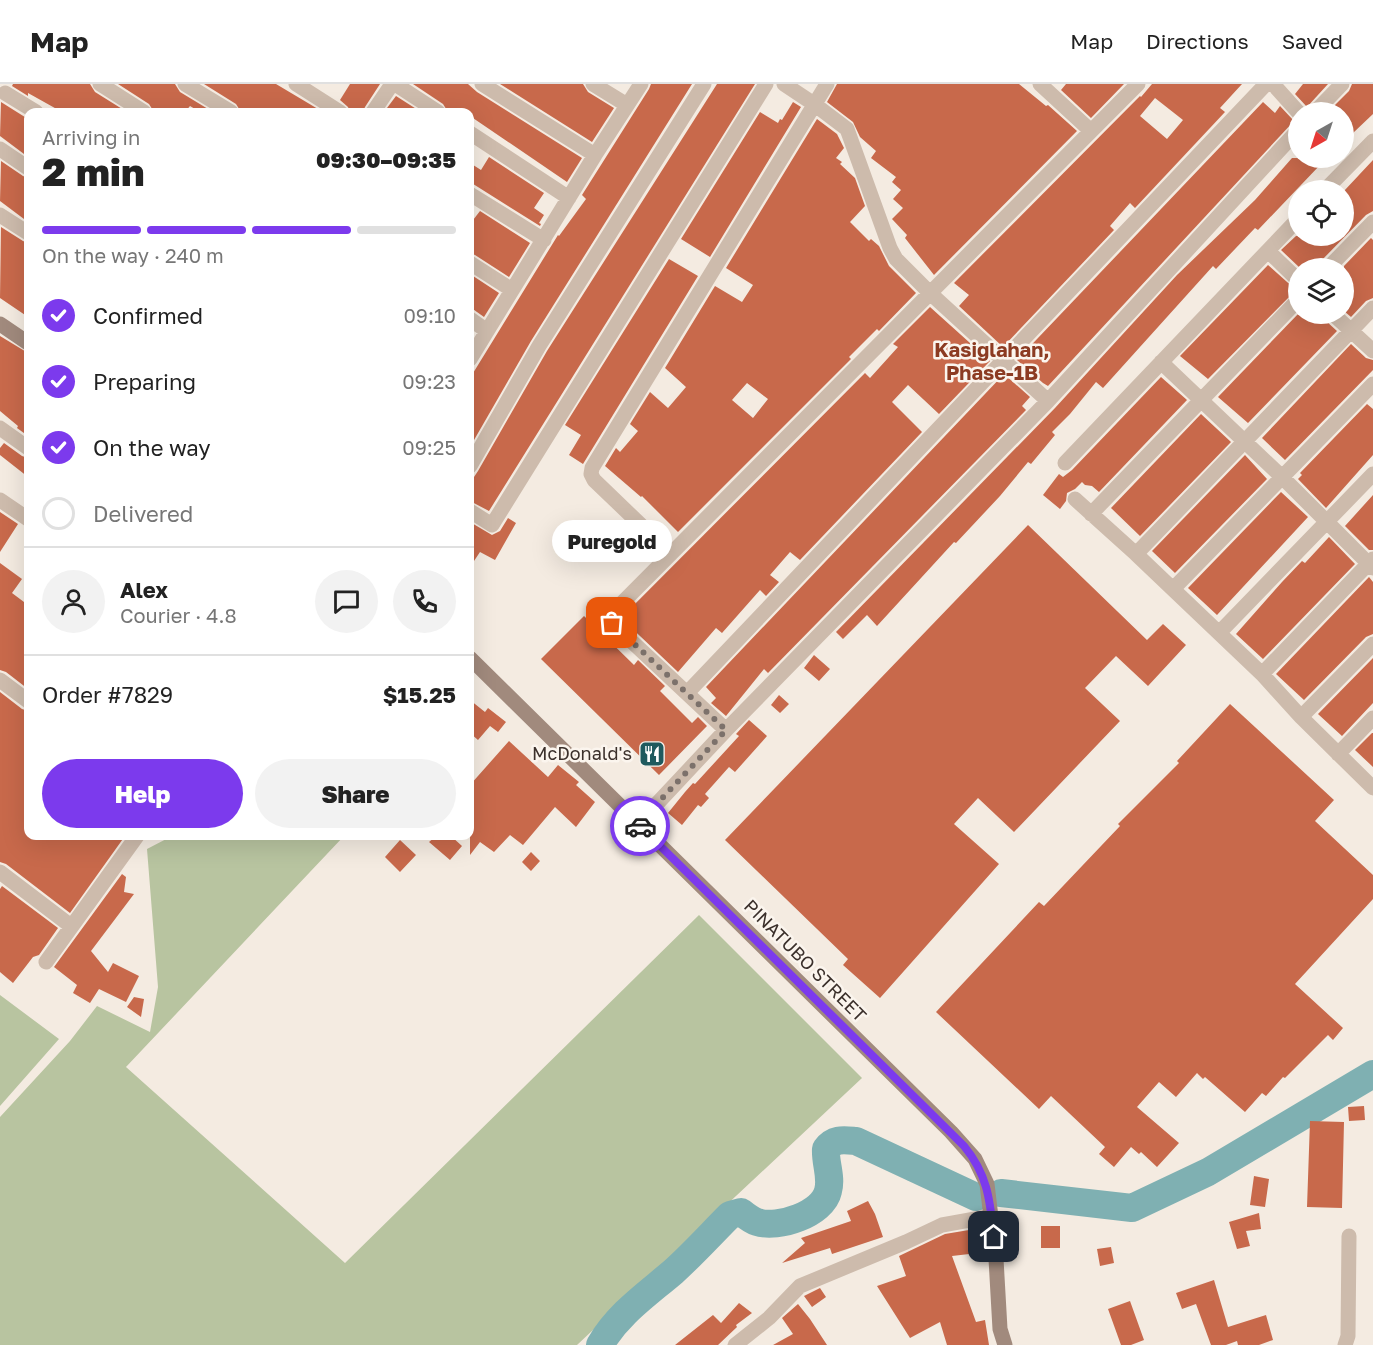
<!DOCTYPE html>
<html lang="en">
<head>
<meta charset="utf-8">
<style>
	:root { --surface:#fff; --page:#f2f2f2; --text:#222; --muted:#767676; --line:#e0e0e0; --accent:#7c3aed }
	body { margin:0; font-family:"Golos Text",sans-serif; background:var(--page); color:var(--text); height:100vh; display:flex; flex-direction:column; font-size:22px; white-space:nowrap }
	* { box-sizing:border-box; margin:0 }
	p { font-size:20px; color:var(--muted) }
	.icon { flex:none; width:33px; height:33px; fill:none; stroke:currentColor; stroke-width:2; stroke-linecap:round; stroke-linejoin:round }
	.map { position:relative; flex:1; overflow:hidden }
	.details { position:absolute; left:24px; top:24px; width:450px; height:732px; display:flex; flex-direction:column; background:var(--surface); border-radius:12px; box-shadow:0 6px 24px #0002 }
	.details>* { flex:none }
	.needle { width:39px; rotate:219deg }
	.controls { position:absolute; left:1288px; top:18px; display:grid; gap:12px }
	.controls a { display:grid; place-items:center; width:66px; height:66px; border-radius:50%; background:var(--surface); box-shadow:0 6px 24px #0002; font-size:30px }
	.pin { position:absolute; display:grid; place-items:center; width:51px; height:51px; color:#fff; margin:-26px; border-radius:12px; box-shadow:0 3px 9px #0006 }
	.courier { position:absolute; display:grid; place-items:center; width:60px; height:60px; margin:-30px; border:4px solid #7c3aed; border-radius:50%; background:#fff; color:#222; box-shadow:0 2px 8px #0007 }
	.bubble { position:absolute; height:42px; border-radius:21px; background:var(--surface); box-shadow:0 6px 24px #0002; font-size:20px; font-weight:800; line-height:42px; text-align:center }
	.head em { font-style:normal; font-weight:800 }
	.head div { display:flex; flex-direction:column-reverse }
	.head { display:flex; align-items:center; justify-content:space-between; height:102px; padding:0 18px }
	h1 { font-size:39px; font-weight:800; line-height:45px }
	.bar { display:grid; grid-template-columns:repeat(4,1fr); gap:9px 6px; align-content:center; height:72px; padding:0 18px }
	.bar i { height:8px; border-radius:4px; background:var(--line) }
	.bar .current { background:var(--accent) }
	.bar p { grid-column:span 4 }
	.line { display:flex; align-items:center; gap:15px; padding:0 18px; border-top:2px solid var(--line) }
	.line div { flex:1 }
	.round { display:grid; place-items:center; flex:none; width:63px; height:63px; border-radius:32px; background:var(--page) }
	ol { padding:0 18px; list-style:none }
	li { display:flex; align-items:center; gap:18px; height:66px }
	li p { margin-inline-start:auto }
	li .icon { padding:6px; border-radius:50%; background:var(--accent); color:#fff; stroke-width:4 }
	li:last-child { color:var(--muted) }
	li i { width:33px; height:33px; border:3px solid var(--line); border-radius:50% }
	.primary-button { display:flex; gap:12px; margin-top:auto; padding:12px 18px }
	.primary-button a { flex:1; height:69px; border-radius:36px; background:var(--accent); color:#fff; font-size:24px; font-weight:800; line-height:69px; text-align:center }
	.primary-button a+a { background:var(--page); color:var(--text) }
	header { display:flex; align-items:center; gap:36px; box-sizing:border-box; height:84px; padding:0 30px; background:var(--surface); border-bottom:2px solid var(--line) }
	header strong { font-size:28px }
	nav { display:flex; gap:33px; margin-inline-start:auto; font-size:21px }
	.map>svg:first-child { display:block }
	.green { fill:#b8c4a0 }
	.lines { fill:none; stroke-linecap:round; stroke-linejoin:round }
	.river { stroke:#7fb0b2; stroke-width:28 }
	.building { fill:#c8694b; fill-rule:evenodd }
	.street { stroke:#cdbbac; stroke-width:15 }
	.secondary { stroke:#a18a7d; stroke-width:15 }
	.done { stroke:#7c716b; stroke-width:6; stroke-dasharray:0 10.8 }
	.route { stroke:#7c3aed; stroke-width:8 }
	.labels { text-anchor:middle; stroke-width:5; stroke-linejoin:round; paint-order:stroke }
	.poi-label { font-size:18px; fill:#3b302b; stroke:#fbf5ee; text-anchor:end }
	.street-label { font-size:18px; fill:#3b302b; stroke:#fbf5ee }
	.neighbourhood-label { font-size:20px; font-weight:bold; fill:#8c3b22; stroke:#fbf5ee }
</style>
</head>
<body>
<header>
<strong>Map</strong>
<nav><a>Map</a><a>Directions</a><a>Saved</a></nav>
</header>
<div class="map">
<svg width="1373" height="1261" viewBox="0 0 1373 1261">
	<rect width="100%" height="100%" fill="#f4ebe1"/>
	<!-- green -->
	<path class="green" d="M172,752H344L126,983L345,1179L699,831L862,994L577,1261H0V1033L70,957L97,922L150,948L158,903L147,765Z
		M0,911L59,955L0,1022Z"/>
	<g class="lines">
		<!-- river -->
		<path class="river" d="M1001,1109L1132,1124L1208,1088L1373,990
			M600,1261C618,1230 646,1211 673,1188C693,1170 711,1150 730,1131L741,1128C746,1132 751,1136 757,1138C778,1145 823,1130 828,1107C832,1093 825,1079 826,1065C834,1054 844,1056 856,1057L976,1113"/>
	</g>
	<!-- building -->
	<path class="building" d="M13,0H90L95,8L127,28H62L28,9V12L12,2Z
		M118,0H175L180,8L213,28H200L190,22L185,28H154L149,20Z
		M204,0H276L323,28H241L236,20Z
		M350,0H380L365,23L363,28H350L348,23L340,16Z
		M413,0H468L477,8L582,74L567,98L470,32V28H448L443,20Z
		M500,0H583L588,8L614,24L592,58Z
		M651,0H692L531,257L470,363V294L558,151L559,152L586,115L582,111L649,5Z
		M717,0H755L489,427L470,417V399L478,387L547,267Z
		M837,0H1019L1046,22L1048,21L1077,47L934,191L905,154L907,151L892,135L903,124L893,115L901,106L892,98L896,93L871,74L876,67L860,53L853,38L827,18Z
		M1066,0H1124L1091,34L1061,6Z
		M1152,0H1242L1220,24L1225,28L1135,124L1130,119L1110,142L1114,146L1003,263L959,222L969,211L954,199L1140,12L1141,13ZM1155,14L1183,36L1167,55L1140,32Z
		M1303,0H1328L1307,23L1295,10Z
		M1352,0H1373V30L1353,49L1344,41V28H1328L1349,7Z
		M396,12L421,28H384Z
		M1,18L28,35V73L0,52Z
		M793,18L801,23L710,173L681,155L760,28L778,39L780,35L782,36Z
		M1263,18L1275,29L1280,22L1294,37L1048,302L1043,299L1017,276Z
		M817,35L837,50L844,64L836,74L842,78L840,80L855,94L865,122L850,138L869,157L871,155L879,162L889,182L916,209L879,247L877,245L849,273L851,275L678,448L642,412L641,413L605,382L616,364L620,368L638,347L630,340L650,308L668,324L686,303L665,284L715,202L742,218L753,201L726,184ZM747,299L768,315L753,334L732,316Z
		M489,73L544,109L534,124L544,131L539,139L541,140L540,142L470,98V79L481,86Z
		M1292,74H1315L1321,80L1258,146L1255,144L1216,185L1213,182L1103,304L1096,298L1070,330L1052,348L1055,351L1031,380L1028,378L1000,412L956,459L954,458L877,542L867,531L843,555L836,548L1055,324L1177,191L1255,116Z
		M1373,76V127L1366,131L1321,177L1319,184H1300L1281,166L1296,152H1344V107Z
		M1,77L23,92L28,94V138L0,117Z
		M480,127L530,159L509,193L475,171L470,169V140Z
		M1,143L23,157L28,159V233L0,214Z
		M1371,154L1373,156V214L1366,217L1351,233L1344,227V182Z
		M669,175L698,192L583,380L569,371L581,351L565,341Z
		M1268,181L1296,206L1208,295L1180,272Z
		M470,190L499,209L484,233L470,223Z
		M930,223L990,277L939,330L908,301L892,318L922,348L800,476L790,468L770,491L779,498L766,512L760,506L722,549L716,544L678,588L621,534L865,289L870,294L898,263L893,260Z
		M1299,229L1323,230L1326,237L1337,247L1248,339L1218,313Z
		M0,252L28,269V352L17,344L18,342L0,327Z
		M1351,260L1366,274L1373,276V286L1285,376L1262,354Z
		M1004,290L1030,313L1022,322L1026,326L768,589L764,585L726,632L711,619L716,614L706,603Z
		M1161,293L1187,316L1099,408L1092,402L1085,401L1082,398L1075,405L1067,409L1066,417L1060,425L1043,411L1059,390L1063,393L1072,386Z
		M1367,320L1373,325V371L1326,424L1298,395L1302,391L1300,389Z
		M1201,330L1231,358L1140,452L1111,424Z
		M4,359L22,372L28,374V393L0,371V364Z
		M1245,371L1267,395L1175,489L1152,467Z
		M1281,408L1308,433L1217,531L1188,504Z
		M1373,411V466H1369L1345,442Z
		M0,428L18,440L0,468Z
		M508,434L516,439L495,476L480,468L470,483V438L492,451L500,447Z
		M1028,441L1147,556L1163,540L1186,561L1148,602L1116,572L1085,604L1120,637L1014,748L978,714L954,740L999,780L880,914L843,881L848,875L725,756Z
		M1329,453L1355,480L1263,575L1236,550L1282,498L1302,477L1305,479Z
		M0,479L22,495L12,509L28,521V605L6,588L0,586Z
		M1369,493L1373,498V550L1366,553L1304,616L1276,590Z
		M584,532L634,581L638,576L665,602L660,607L692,639L698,633L707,642L659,691L541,575Z
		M814,571L830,585L819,597L804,584Z
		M1373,574V619L1342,652L1318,630Z
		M0,608L22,625L28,627V752H125L70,829L6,780L0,778Z
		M779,611L789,620L780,629L771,621Z
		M470,616L485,628L488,624L506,638L498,648L490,642L478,656L470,649Z
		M1230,620L1334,716L1315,737L1373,791V815L1295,900L1343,944L1333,956L1328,951L1285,994L1283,993L1266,1012L1262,1009L1245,1028L1205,993L1203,995L1197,989L1176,1013L1159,998L1137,1023L1179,1059L1157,1083L1141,1068L1139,1070L1131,1063L1114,1083L1099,1070L1105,1063L1051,1012L1039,1025L936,928L1039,818L1044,822L1120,742L1118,740L1179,679L1177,677Z
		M749,636L767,652L735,688L729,683L705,710L709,714L701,723L698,721L682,741L668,729L685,708L693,699L695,700L739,652L736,650Z
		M1372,649H1373V683L1355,666Z
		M509,657L548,693L558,681L579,698L576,701L595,718L576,743L555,723L523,761L510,751L494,768L480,758L470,771V701Z
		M436,752H451L462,762L450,776L429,758Z
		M400,756L416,771L400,788L385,773Z
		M531,768L540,777L531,787L522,778Z
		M122,790L126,793L124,808L134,810L91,867L108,888L113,879L139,892L126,918L99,905L90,919L73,909L77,901L54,883Z
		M2,802L58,844L39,871L33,873L13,899L0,888V805Z
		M134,913L144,915L141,933L127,923Z
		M1364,1022L1365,1036L1349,1037L1348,1023Z
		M1310,1037L1344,1038L1342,1124L1307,1123Z
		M1254,1092L1269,1095L1265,1123L1250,1121Z
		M868,1117L875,1130L883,1153L832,1170L830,1164L782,1179L805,1159L801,1154L851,1137L847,1127Z
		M1259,1129L1261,1145L1246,1147L1250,1162L1237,1165L1229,1138Z
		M1041,1142H1060V1164H1041Z
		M975,1145L978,1169L952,1172L976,1238L985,1236L989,1261H947L940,1238L910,1254L877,1202L906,1192L899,1172L945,1150Z
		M1111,1163L1114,1179L1100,1182L1097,1165Z
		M1214,1196L1228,1243L1266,1231L1273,1256L1259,1261H1238L1237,1257L1226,1261H1211L1196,1220L1182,1225L1176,1209Z
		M820,1204L826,1213L812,1223L804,1212Z
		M1130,1217L1144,1256L1131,1261H1121L1108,1225Z
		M739,1219L752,1229L736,1241L737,1243L718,1261H675L713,1231L721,1239Z
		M798,1220L810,1235L827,1261H773L793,1250L782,1234Z"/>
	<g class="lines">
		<!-- street -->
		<path class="street" d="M100,0L144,28
			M185,0L231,28
			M296,0L340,28
			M395,0L438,28
			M482,0L595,71
			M593,0L627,21
			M784,0L814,20L847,45L890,164L896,175L930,209L1048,317
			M1040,0L1091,47
			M1273,0L1299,29
			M5,9L36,28
			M373,28L392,0
			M1315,28L1342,0
			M470,49L569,114
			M0,65L28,84
			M1325,106L1373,57
			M470,110L544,156
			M0,131L28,149
			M1268,167L1299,197
			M470,179L512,206
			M1328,184L1373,138
			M1333,230L1373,267
			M470,235L487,247
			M470,275L595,71L641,0
			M1161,278L1282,393L1373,484
			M0,344L28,364
			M1065,379L1299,134
			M470,382L539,262L704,0
			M1075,415L1136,470L1262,590L1301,633L1373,704
			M0,416L28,435
			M470,427L492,441L766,0
			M1091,430L1299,215
			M670,469L594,396L591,390L592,384L827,0
			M1136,470L1373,224
			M1173,505L1373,300
			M1219,549L1373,390
			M1262,590L1373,475
			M0,596L28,617
			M688,608L1266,0
			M1301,633L1373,560
			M726,646L612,539L610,534L613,528L1138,0
			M1338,670L1373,634
			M638,740L726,646L1048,317L1299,45
			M0,788L71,842
			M46,878L137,752
			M735,1261L769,1234L800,1202L906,1158L942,1141L992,1132
			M1345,1261L1348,1252L1349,1152"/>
		<!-- secondary -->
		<path class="secondary" d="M0,240L28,259
			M470,574L951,1048L975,1075L987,1100L996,1175L1000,1245L1005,1261"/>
	</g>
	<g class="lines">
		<!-- done -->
		<path class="done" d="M612,539L726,646L638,740L640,742"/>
		<!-- route -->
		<path class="route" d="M640,742L964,1062C988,1091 990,1117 994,1153"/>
	</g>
	<!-- icons -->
	<defs>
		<g id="restaurant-square" transform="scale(1.35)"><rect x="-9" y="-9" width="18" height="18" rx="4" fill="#1f5a5e" stroke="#fbf5ee"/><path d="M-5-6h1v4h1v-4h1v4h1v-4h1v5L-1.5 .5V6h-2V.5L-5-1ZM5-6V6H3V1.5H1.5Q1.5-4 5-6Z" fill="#fff"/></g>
	</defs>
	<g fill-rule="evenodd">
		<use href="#restaurant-square" x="652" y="670"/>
	</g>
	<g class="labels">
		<!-- poi labels -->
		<g class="poi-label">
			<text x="632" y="676">McDonald's</text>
		</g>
		<!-- street labels -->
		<g class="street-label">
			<text transform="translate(805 877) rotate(45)" y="6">PINATUBO STREET</text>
		</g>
		<!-- neighbourhood labels -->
		<g class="neighbourhood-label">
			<text x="992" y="273">Kasiglahan,<tspan x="992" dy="23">Phase-1B</tspan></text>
		</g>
	</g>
</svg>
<div class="controls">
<a><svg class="needle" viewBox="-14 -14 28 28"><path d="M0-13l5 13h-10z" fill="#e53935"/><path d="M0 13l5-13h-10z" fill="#767676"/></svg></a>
<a><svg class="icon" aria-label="locate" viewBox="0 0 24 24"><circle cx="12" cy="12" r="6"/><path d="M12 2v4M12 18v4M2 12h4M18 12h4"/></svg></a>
<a><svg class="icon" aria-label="layers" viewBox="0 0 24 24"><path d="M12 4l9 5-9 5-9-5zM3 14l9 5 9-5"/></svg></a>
</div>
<div class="pin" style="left:612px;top:539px;background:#ea580c"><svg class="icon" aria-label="bag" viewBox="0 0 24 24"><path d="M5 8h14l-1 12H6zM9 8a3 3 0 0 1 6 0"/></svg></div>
<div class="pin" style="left:994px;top:1153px;background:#1f2937"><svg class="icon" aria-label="home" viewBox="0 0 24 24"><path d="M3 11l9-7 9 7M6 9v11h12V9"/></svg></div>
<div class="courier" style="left:640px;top:742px"><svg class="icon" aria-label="car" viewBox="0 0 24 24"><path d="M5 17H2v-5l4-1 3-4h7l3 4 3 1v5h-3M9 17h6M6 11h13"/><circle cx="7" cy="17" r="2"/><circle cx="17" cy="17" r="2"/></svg></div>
<div class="bubble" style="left:552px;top:436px;width:120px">Puregold</div>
<section class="details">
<div class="head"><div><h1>2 min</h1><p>Arriving in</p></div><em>09:30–09:35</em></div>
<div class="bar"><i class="current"></i><i class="current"></i><i class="current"></i><i></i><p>On the way · 240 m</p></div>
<ol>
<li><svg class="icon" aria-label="check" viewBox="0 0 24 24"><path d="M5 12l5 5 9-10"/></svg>Confirmed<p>09:10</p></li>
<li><svg class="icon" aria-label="check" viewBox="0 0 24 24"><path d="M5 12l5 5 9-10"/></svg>Preparing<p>09:23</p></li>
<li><svg class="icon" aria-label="check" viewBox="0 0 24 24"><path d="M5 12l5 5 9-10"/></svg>On the way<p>09:25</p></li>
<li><i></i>Delivered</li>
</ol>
<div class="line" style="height:108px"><a class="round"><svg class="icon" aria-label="person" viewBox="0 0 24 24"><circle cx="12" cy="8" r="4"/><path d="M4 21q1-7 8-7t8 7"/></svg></a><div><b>Alex</b><p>Courier · 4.8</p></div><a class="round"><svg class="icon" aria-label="chat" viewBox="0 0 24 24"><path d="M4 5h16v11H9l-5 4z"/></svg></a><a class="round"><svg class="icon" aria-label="phone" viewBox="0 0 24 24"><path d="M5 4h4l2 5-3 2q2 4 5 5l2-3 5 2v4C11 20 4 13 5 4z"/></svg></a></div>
<div class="line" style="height:78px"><div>Order #7829</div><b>$15.25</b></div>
<div class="primary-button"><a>Help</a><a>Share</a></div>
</section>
</div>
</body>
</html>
